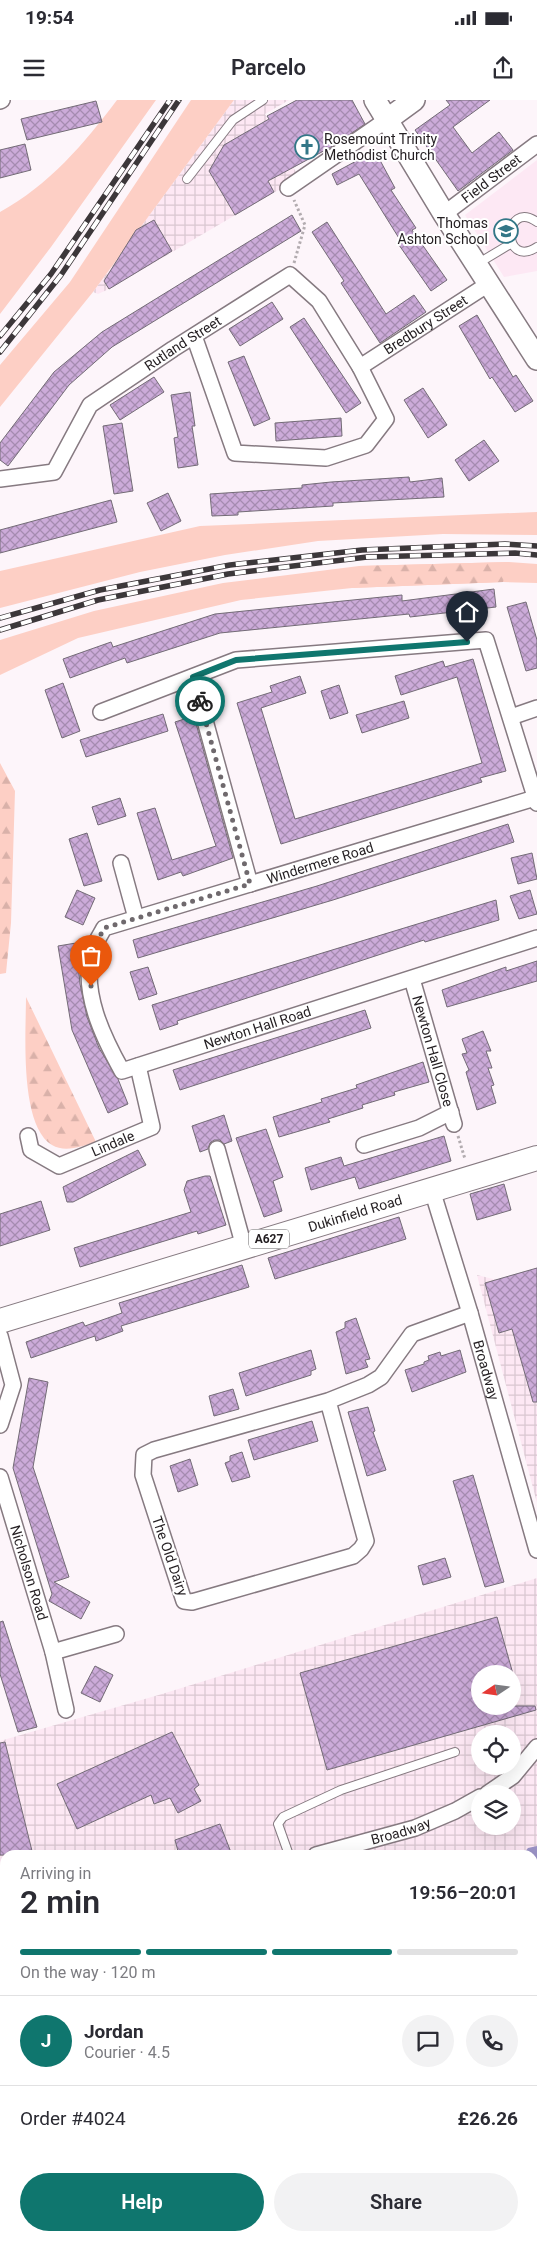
<!DOCTYPE html>
<html lang="en">
<head>
<meta charset="utf-8">
<style>
	:root { --surface:#fff; --page:#f2f2f3; --text:#2b2b33; --muted:#7c7c81; --line:#e1e1e2; --accent:#0f766e }
	body { margin:0; font-family:Roboto,sans-serif; background:var(--page); color:var(--text); height:100vh; display:flex; flex-direction:column; font-size:19px; white-space:nowrap }
	* { box-sizing:border-box; margin:0 }
	p { font-size:16px; color:var(--muted) }
	.icon { flex:none; width:28px; height:28px; fill:none; stroke:currentColor; stroke-width:2; stroke-linecap:round; stroke-linejoin:round }
	.map { position:relative; flex:1; overflow:hidden }
	.details { position:absolute; left:0px; top:1750px; width:538px; height:391px; display:flex; flex-direction:column; background:var(--surface); border-radius:15px 15px 0 0; box-shadow:0 5px 20px #0002 }
	.details>* { flex:none }
	.needle { width:32px; rotate:257deg }
	.tools { position:absolute; left:471px; top:1565px; display:grid; gap:10px }
	.tools a { display:grid; place-items:center; width:50px; height:50px; border-radius:50%; background:var(--surface); box-shadow:0 5px 20px #0002; font-size:25px }
	.pin { position:absolute; display:grid; place-items:center; width:42px; height:42px; color:#fff; margin:-51px -21px; border-radius:50% 50% 50% 0; rotate:-45deg; box-shadow:0 0 5px #0007 }
	.pin .icon { rotate:45deg }
	.courier { position:absolute; display:grid; place-items:center; width:50px; height:50px; margin:-25px; border:4px solid #0f766e; border-radius:50%; background:#fff; color:#222; box-shadow:0 1px 6px #0007 }
	.overview em { font-style:normal; font-weight:600 }
	.overview div { display:flex; flex-direction:column-reverse }
	.overview { display:flex; align-items:center; justify-content:space-between; height:85px; padding:0 20px }
	h1 { font-size:32px; font-weight:600; line-height:38px }
	.bar { display:grid; grid-template-columns:repeat(4,1fr); gap:8px 5px; align-content:center; height:60px; padding:0 20px }
	.bar i { height:6px; border-radius:4px; background:var(--line) }
	.bar .selected { background:var(--accent) }
	.bar p { grid-column:span 4 }
	.line { display:flex; align-items:center; gap:12px; padding:0 20px; border-top:1px solid var(--line) }
	.line div { flex:1 }
	.round { display:grid; place-items:center; flex:none; width:52px; height:52px; border-radius:26px; background:var(--page) }
	.action { display:flex; gap:10px; margin-top:auto; padding:10px 20px }
	.action a { flex:1; height:58px; border-radius:30px; background:var(--accent); color:#fff; font-size:20px; font-weight:600; line-height:58px; text-align:center }
	.action a+a { background:var(--page); color:var(--text) }
	.status { display:flex; justify-content:space-between; align-items:center; height:35px; padding:0 25px; background:var(--surface); direction:ltr }
	.status svg { height:14px; fill:currentColor }
	header { display:flex; justify-content:space-between; align-items:center; height:65px; padding:0 20px; background:var(--surface); font-size:22px; font-weight:600 }
	.map>svg:first-child { display:block }
	.built { fill:#fde8f4 }
	.industrial { fill:url(#industrial-grid); fill-rule:evenodd }
	.green { fill:#fdcfc5 }
	.forest { fill:url(#forest-firs) }
	.water { fill:url(#water-ripples) }
	.building { fill:url(#building-cross-hatch); stroke:#736b76 }
	.lines { fill:none; stroke-linecap:round; stroke-linejoin:round }
	.lane-casing { stroke:#867a81; stroke-width:10 }
	.street-casing { stroke:#867a81; stroke-width:18 }
	.secondary-casing { stroke:#867a81; stroke-width:24 }
	.primary-casing { stroke:#867a81; stroke-width:26 }
	.path { stroke:#b3acb0; stroke-width:3; stroke-dasharray:2.5 2.5; stroke-linecap:butt }
	.lane { stroke:#fff; stroke-width:8 }
	.street { stroke:#fff; stroke-width:15 }
	.secondary { stroke:#fff; stroke-width:21 }
	.primary { stroke:#fff; stroke-width:24 }
	.rail-casing { stroke:#3c373a; stroke-width:5.5 }
	.rail { stroke:#fff; stroke-width:4; stroke-dasharray:11; stroke-linecap:butt }
	.done { stroke:#6f696d; stroke-width:5; stroke-dasharray:0 9 }
	.route { stroke:#0f766e; stroke-width:6 }
	.labels { text-anchor:middle; stroke-width:4; stroke-linejoin:round; paint-order:stroke }
	.shield { fill:#fff; stroke:#656264; stroke-width:1 }
	.shield-label { font-size:12px; font-weight:bold; fill:#231e21 }
	.poi-label { font-size:14px; fill:#231e21; stroke:#fff; text-anchor:start }
	.street-label { font-size:14px; fill:#231e21; stroke:#fff }
</style>
</head>
<body>
<div class="status"><b>19:54</b><svg viewBox="0 0 49 12"><path d="M0 12V9h3v3zM5 12V6h3v6zM10 12V3h3v9zM15 12V0h3v12zM26 1h20v11H26zM47 4h2v5h-2z"/></svg></div>
<header><svg class="icon" aria-label="menu" viewBox="0 0 24 24"><path d="M4 6h16M4 12h16M4 18h16"/></svg>Parcelo<svg class="icon" aria-label="share" viewBox="0 0 24 24"><path d="M12 15V3M7 8l5-5 5 5M5 13v7h14v-7"/></svg></header>
<div class="map">
<svg width="537" height="2141" viewBox="0 0 537 2141">
	<defs>
		<pattern id="industrial-grid" width="8" height="8" patternUnits="userSpaceOnUse" patternTransform="scale(1.25)"><rect width="8" height="8" fill="#fde8f4"/><path d="M0 4h8M4 0v8" fill="none" stroke="#d9c7d1"/></pattern>
		<pattern id="forest-firs" width="22" height="20" patternUnits="userSpaceOnUse" patternTransform="scale(1.25)"><rect width="22" height="20" fill="#fdcfc5"/><path d="M5 1l3.5 6h-7zM16 11l3.5 6h-7z" fill="#d9b1a9"/></pattern>
		<pattern id="water-ripples" width="26" height="14" patternUnits="userSpaceOnUse" patternTransform="scale(1.25)"><rect width="26" height="14" fill="#9b93c6"/><path d="M2 4q2-2 4 0t4 0M15 11q2-2 4 0t4 0" fill="none" stroke="#7e77a0"/></pattern>
		<pattern id="building-cross-hatch" width="8" height="8" patternUnits="userSpaceOnUse" patternTransform="scale(1.25)"><rect width="8" height="8" fill="#ccabd9"/><path d="M0 0l8 8M0 8l8-8" fill="none" stroke="#a58bb0"/></pattern>
	</defs>
	<rect width="100%" height="100%" fill="#fdf5fa"/>
	<!-- built -->
	<path class="built" d="M537,60V171L504,177L465,115Z"/>
	<!-- industrial -->
	<path class="industrial" d="M234,0H289L265,14L299,78L109,189L98,194L93,192Z
		M537,1168V1403L477,1175L497,1180Z
		M537,1478V1763L532,1755H5V2136H243L238,2141H0V1641L162,1594ZM480,1574H512V1606H480ZM480,1634H512V1666H480ZM480,1694H512V1726H480Z"/>
	<!-- green -->
	<path class="green" d="M117,0H156L51,147L0,214V112C49,85 84,44 117,0Z
		M191,0H234L93,192L0,307V265L70,182Z
		M537,412V435L443,434L318,441L225,455L140,472L0,508V471L200,426Z
		M509,462L537,464V483L503,482L352,488L241,500L78,538L0,575V540L94,511L223,483L359,466Z
		M537,2006V2141H333L338,2136H532V2011Z"/>
	<!-- forest -->
	<path class="forest" d="M509,462L503,482L352,488L359,466Z
		M0,663L15,691L11,823L6,873L0,874Z
		M26,897L96,1042C83,1046 65,1053 52,1045C19,1025 26,932 26,897Z
		M537,1790V2006L533,2011L532,1795Z
		M270,2136H338L333,2141H265Z"/>
	<!-- water -->
	<path class="water" d="M537,1746V1785L533,1789L532,1755H522L528,1748Z
		M222,2136H263L258,2141H217Z"/>
	<!-- building -->
	<path class="building" d="M297,0H352L365,24L331,47L268,81L274,92L235,115L209,71L224,45L269,19L267,16Z
		M446,0H490L453,27L472,53L499,32L513,50L458,91L415,30L450,5Z
		M96,1L102,22L27,40L21,19Z
		M25,44L31,70L0,78V50Z
		M375,51L395,88L391,90L416,128L412,130L447,180L431,191L399,145L402,143L359,74L337,85L332,74Z
		M292,115L301,131L112,247L69,285L8,366L0,360V343L54,272L102,232Z
		M154,120L172,151L109,189L104,181L136,130Z
		M327,122L386,214L414,195L426,212L380,243L341,183L344,181L312,132Z
		M272,202L283,219L240,246L229,229Z
		M477,215L513,277L516,275L533,301L515,312L492,277L490,279L459,226Z
		M304,218L361,303L346,313L290,227Z
		M244,256L270,319L254,326L228,262Z
		M154,277L164,292L120,320L110,305Z
		M423,288L447,325L428,338L404,300Z
		M190,292L195,326H192L198,365L178,368L174,338L178,337L171,295Z
		M341,318L342,336L276,341L275,323Z
		M122,323L133,391L114,394L103,326Z
		M484,340L499,361L469,381L455,360Z
		M409,377L410,382L442,378L444,397L333,403V406L238,412V415L212,416L210,394L302,388V385L331,382Z
		M168,393L181,421L161,431L147,403Z
		M111,400L117,422L0,453V430Z
		M494,489L496,507L410,517L409,514L220,533L127,563L125,558L70,578L63,559L111,542L113,547L215,514L402,495V501Z
		M526,502L537,540V568L526,571L507,507Z
		M473,559L506,671L480,678L482,682L281,744L237,603L272,592L270,586L300,576L306,593L261,608L295,719L482,663L457,577L401,595L395,576L443,561L445,567Z
		M63,583L80,631L62,638L45,590Z
		M339,585L348,613L330,619L321,591Z
		M404,601L409,618L362,633L356,615Z
		M163,614L168,631L86,657L80,640Z
		M194,616L233,758L183,776L181,772L158,780L137,713L155,708L172,760L216,746L175,622Z
		M120,698L126,716L98,725L92,707Z
		M508,724L514,742L333,800L138,858L133,840L317,786Z
		M87,733L102,781L84,786L69,739Z
		M532,753L537,779L518,784L511,758Z
		M77,790L95,798L83,825L65,817Z
		M530,790L537,814L519,819L510,796Z
		M496,800L499,820L425,842L424,840L177,921L178,924L160,930L152,905Z
		M76,843L80,884L87,917L99,948L118,979L128,1004L108,1013L72,930L58,846Z
		M537,861V881L447,907L442,890L506,867V871Z
		M148,867L157,894L139,900L130,872Z
		M365,910L371,928L180,990L173,970Z
		M483,931L491,951H486L492,968H488L494,985L491,986L496,1003L477,1010L466,972L469,970L462,954L467,953L462,939Z
		M423,962L429,982L394,992L395,995L362,1005L363,1008L328,1019L330,1022L279,1037L273,1017L322,1002L321,999L357,988L356,985Z
		M224,1015L232,1041L224,1044L220,1040H214L210,1043L208,1049L200,1052L192,1026Z
		M266,1029L283,1077L273,1081L282,1111L264,1117L236,1038Z
		M444,1036L451,1061L359,1089L355,1077L311,1090L305,1068L341,1057L344,1066Z
		M138,1050L146,1065L73,1102H67L63,1087Z
		M205,1076H210L226,1125L198,1134L197,1131L80,1167L74,1148L191,1112L184,1090L187,1081Z
		M504,1084L511,1110L477,1120L470,1094Z
		M41,1101L50,1130L0,1146V1114Z
		M399,1117L406,1139L275,1179L268,1158Z
		M242,1165L249,1187L121,1226L123,1231L96,1241L95,1236L31,1258L26,1242L83,1222L85,1226L122,1213L119,1203Z
		M537,1168V1302H533L512,1229L499,1233L485,1183Z
		M356,1218L370,1259L365,1260L368,1267L346,1274L336,1232L345,1228V1222Z
		M311,1250L316,1269L311,1271V1275L246,1296L239,1273Z
		M460,1250L466,1272L412,1292L405,1270L424,1264V1262L429,1260L428,1256L440,1252L441,1256Z
		M29,1278L48,1282L33,1367L69,1477L54,1482L90,1502L81,1519L49,1501L52,1494L13,1368Z
		M233,1289L239,1309L214,1316L209,1296Z
		M368,1307L375,1331L373,1332L386,1370L367,1376L348,1312Z
		M312,1321L318,1341L254,1360L248,1340Z
		M242,1352L250,1377L232,1382L225,1363L230,1361V1356Z
		M190,1359L198,1385L178,1392L170,1366Z
		M473,1375L504,1482L485,1487L453,1381Z
		M445,1458L451,1477L423,1485L418,1466Z
		M497,1517L513,1574H480V1606H535L536,1610L327,1670L300,1573Z
		M3,1521L37,1627L18,1632L0,1574V1522Z
		M95,1566L113,1575L100,1602L81,1593Z
		M172,1632L199,1685L194,1689L201,1701L178,1713L170,1698L154,1704L151,1695L77,1729L57,1684Z
		M5,1642L33,1755H0V1643Z
		M220,1724L232,1755H179L175,1740Z"/>
	<g class="lines">
		<!-- lane casing -->
		<g class="lane-casing">
			<path id="lane" d="M187,79L233,20L263,0
				M537,122C503,98 501,170 537,147
				M477,164L512,143
				M289,1755L278,1724L283,1717L341,1690L455,1652
				M0,1872L5,1878"/>
		</g>
		<!-- street casing -->
		<g class="street-casing">
			<g id="street">
				<path d="M0,1L2,0"/>
				<path d="M288,88L388,19"/>
				<path id="s1" d="M444,114L537,44"/>
				<path id="s2" d="M360,267L490,183"/>
				<path id="s3" d="M0,379L54,372L90,305L173,249L290,175L319,201L360,267L386,319L366,345L326,358L235,353L194,236"/>
				<path d="M193,577L250,784"/>
				<path d="M101,612L236,560L486,540L537,703"/>
				<path d="M511,617L537,608"/>
				<path id="s4" d="M535,698L104,828C100,836 94,844 92,852C81,892 103,937 122,971L537,838"/>
				<path d="M121,763L136,818"/>
				<path id="s5" d="M412,879L454,1024"/>
				<path id="s6" d="M28,1036L31,1050L59,1066L152,1027L138,966"/>
				<path d="M364,1045L419,1028L451,1012"/>
				<path d="M217,1049L244,1147"/>
				<path id="s7" d="M432,1090L470,1213L537,1450"/>
				<path d="M0,1236L13,1285L0,1325"/>
				<path d="M328,1301L366,1441L361,1449L353,1456L192,1502L184,1501L143,1375L144,1355L154,1350L328,1301L368,1285L381,1277L412,1234L470,1213"/>
				<path id="s8" d="M0,1377L53,1552L116,1534"/>
				<path d="M53,1552L66,1610"/>
				<path d="M487,1694L513,1676L537,1647"/>
				<path id="s9" d="M316,1755L415,1728L455,1711L480,1697"/>
				<path d="M0,1922L5,1927"/>
				<path d="M0,1964L5,1959"/>
			</g>
		</g>
		<!-- secondary casing -->
		<g class="secondary-casing">
			<path id="secondary" d="M375,0L444,114L537,259
				M388,19L414,0"/>
		</g>
		<!-- primary casing -->
		<g class="primary-casing">
			<g id="primary">
				<path id="s10" d="M0,1221L537,1058"/>
			</g>
		</g>
		<!-- path -->
		<path class="path" d="M294,163L305,125L294,100
			M458,1036L465,1059
			M532,1795L537,1790
			M265,2141L270,2136"/>
		<!-- lane -->
		<use href="#lane" class="lane"/>
		<!-- street -->
		<use href="#street" class="street"/>
		<!-- secondary -->
		<use href="#secondary" class="secondary"/>
		<!-- primary -->
		<use href="#primary" class="primary"/>
		<!-- rail casing -->
		<g class="rail-casing">
			<path id="rail" d="M0,236L51,174L170,0
				M0,252L61,175L179,0
				M0,518L100,490L230,465L362,450L505,444L537,446
				M0,530L98,500L228,474L367,457L515,453L537,455"/>
		</g>
		<!-- rail -->
		<use href="#rail" class="rail"/>
	</g>
	<g class="lines">
		<!-- done -->
		<path class="done" d="M91,886C88,863 94,848 104,828L250,784L200,601"/>
		<!-- route -->
		<path class="route" d="M200,601L193,577L236,560L467,542"/>
	</g>
	<!-- icons -->
	<defs>
		<g id="church-ring" transform="scale(1.25)"><circle r="9.5" fill="#fff" stroke="#337787" stroke-width="1.5"/><path d="M-1.2-6h2.4v3.5h3.3v2.4h-3.3V6h-2.4V-.1h-3.3v-2.4h3.3Z" fill="#337787"/></g>
		<g id="school-ring" transform="scale(1.25)"><circle r="9.5" fill="#fff" stroke="#337787" stroke-width="1.5"/><path d="M0-5L7-2L0 1L-7-2ZM-4 1L0 2.5L4 1V4Q0 6-4 4Z" fill="#337787"/></g>
	</defs>
	<g fill-rule="evenodd">
		<use href="#church-ring" x="307" y="47"/>
		<use href="#school-ring" x="506" y="131"/>
	</g>
	<g class="labels">
		<!-- shield labels -->
		<rect class="shield" x="249" y="1129.5" width="40" height="19" rx="4"/>
		<g class="shield-label">
			<text x="269" y="1143">A627</text>
		</g>
		<!-- poi labels -->
		<g class="poi-label">
			<text x="324" y="44">Rosemount Trinity<tspan x="324" dy="16">Methodist Church</tspan></text>
			<text x="488" y="128" text-anchor="end">Thomas<tspan x="488" dy="16">Ashton School</tspan></text>
		</g>
		<!-- street labels -->
		<g class="street-label">
			<text dy="5" stroke="none"><textPath href="#s1" startOffset="59">Field Street</textPath></text>
			<text dy="5" stroke="none"><textPath href="#s2" startOffset="78">Bredbury Street</textPath></text>
			<text dy="5" stroke="none"><textPath href="#s3" startOffset="242">Rutland Street</textPath></text>
			<text transform="translate(320 763) rotate(-17)" y="5">Windermere Road</text>
			<text dy="5" stroke="none"><textPath href="#s4" startOffset="745">Newton Hall Road</textPath></text>
			<text dy="5" stroke="none"><textPath href="#s5" startOffset="75">Newton Hall Close</textPath></text>
			<text dy="5" stroke="none"><textPath href="#s6" startOffset="105">Lindale</textPath></text>
			<text dy="5" stroke="none"><textPath href="#s10" startOffset="371">Dukinfield Road</textPath></text>
			<text dy="5" stroke="none"><textPath href="#s7" startOffset="188">Broadway</textPath></text>
			<text transform="translate(170 1456) rotate(71)" y="5">The Old Dairy</text>
			<text dy="5" stroke="none"><textPath href="#s8" startOffset="100">Nicholson Road</textPath></text>
			<text dy="5" stroke="none"><textPath href="#s9" startOffset="88">Broadway</textPath></text>
		</g>
	</g>
</svg>
<div class="tools">
<a><svg class="needle" viewBox="-14 -14 28 28"><path d="M0-13l5 13h-10z" fill="#e53935"/><path d="M0 13l5-13h-10z" fill="#7c7c81"/></svg></a>
<a><svg class="icon" aria-label="locate" viewBox="0 0 24 24"><circle cx="12" cy="12" r="6"/><path d="M12 2v4M12 18v4M2 12h4M18 12h4"/></svg></a>
<a><svg class="icon" aria-label="layers" viewBox="0 0 24 24"><path d="M12 4l9 5-9 5-9-5zM3 14l9 5 9-5"/></svg></a>
</div>
<div class="pin" style="left:91px;top:886px;background:#ea580c"><svg class="icon" aria-label="bag" viewBox="0 0 24 24"><path d="M5 8h14l-1 12H6zM9 8a3 3 0 0 1 6 0"/></svg></div>
<div class="pin" style="left:467px;top:542px;background:#1f2937"><svg class="icon" aria-label="home" viewBox="0 0 24 24"><path d="M3 11l9-7 9 7M6 9v11h12V9"/></svg></div>
<div class="courier" style="left:200px;top:601px"><svg class="icon" aria-label="bike" viewBox="0 0 24 24"><circle cx="6" cy="16" r="4"/><circle cx="18" cy="16" r="4"/><path d="M6 16l4-8h5l3 8M10 8l3 8H6M13 5h3"/></svg></div>
<section class="details">
<div class="overview"><div><h1>2 min</h1><p>Arriving in</p></div><em>19:56–20:01</em></div>
<div class="bar"><i class="selected"></i><i class="selected"></i><i class="selected"></i><i></i><p>On the way · 120 m</p></div>
<div class="line" style="height:90px"><b class="round" style="background:var(--accent);color:#fff">J</b><div><b>Jordan</b><p>Courier · 4.5</p></div><a class="round"><svg class="icon" aria-label="chat" viewBox="0 0 24 24"><path d="M4 5h16v11H9l-5 4z"/></svg></a><a class="round"><svg class="icon" aria-label="phone" viewBox="0 0 24 24"><path d="M5 4h4l2 5-3 2q2 4 5 5l2-3 5 2v4C11 20 4 13 5 4z"/></svg></a></div>
<div class="line" style="height:65px"><div>Order #4024</div><b>£26.26</b></div>
<div class="action"><a>Help</a><a>Share</a></div>
</section>
</div>
</body>
</html>
